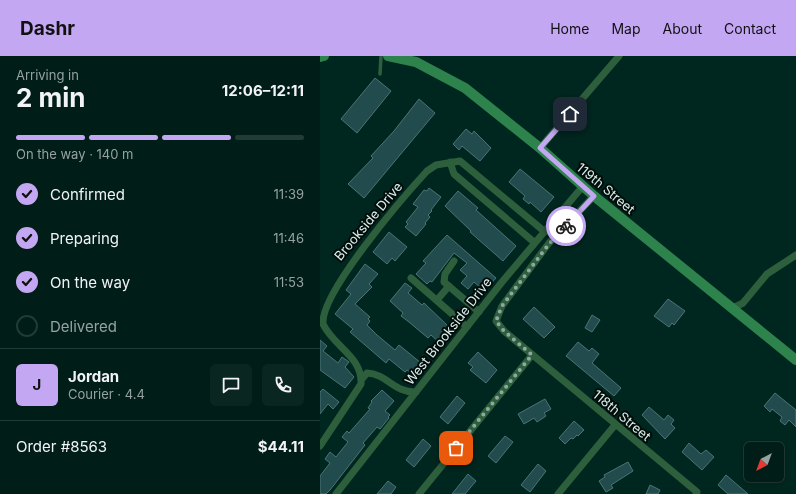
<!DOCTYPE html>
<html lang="en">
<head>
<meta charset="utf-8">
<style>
	:root { --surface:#001d17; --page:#0a2620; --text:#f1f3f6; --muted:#95a2a1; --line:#223b36; --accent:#c3a7f2 }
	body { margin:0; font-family:Inter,sans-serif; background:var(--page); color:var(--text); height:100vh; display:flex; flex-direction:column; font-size:15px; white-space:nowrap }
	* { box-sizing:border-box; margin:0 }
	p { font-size:13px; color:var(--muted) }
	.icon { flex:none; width:22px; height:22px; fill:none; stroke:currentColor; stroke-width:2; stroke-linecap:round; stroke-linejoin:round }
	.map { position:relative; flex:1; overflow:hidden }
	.sheet { display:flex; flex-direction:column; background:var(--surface); width:320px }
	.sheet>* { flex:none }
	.needle { width:26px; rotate:221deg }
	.fabs { position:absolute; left:424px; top:386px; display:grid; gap:8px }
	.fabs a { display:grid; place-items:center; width:40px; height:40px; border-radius:6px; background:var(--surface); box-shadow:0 2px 6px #0003,0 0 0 1px var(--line); font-size:20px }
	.pin { position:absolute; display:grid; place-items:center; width:34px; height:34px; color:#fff; margin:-17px; border-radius:8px; box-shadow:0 2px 6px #0006 }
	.courier { position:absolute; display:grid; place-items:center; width:40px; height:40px; margin:-20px; border:3px solid #c3a7f2; border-radius:50%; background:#fff; color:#222; box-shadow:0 1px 5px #0007 }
	.summary em { font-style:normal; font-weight:700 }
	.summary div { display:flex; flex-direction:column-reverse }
	.summary { display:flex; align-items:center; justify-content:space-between; height:68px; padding:0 16px }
	h1 { font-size:26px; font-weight:700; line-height:30px }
	.bar { display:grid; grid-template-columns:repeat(4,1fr); gap:6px 4px; align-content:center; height:48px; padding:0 16px }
	.bar i { height:5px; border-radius:3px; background:var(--line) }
	.bar .current { background:var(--accent) }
	.bar p { grid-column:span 4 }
	.line { display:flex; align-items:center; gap:10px; padding:0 16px; border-top:1px solid var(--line) }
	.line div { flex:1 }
	.round { display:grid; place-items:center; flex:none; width:42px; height:42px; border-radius:6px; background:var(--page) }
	ol { padding:0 16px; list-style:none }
	li { display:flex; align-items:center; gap:12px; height:44px }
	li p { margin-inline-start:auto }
	li .icon { padding:4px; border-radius:50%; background:var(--accent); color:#111; stroke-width:4 }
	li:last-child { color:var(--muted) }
	li i { width:22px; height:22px; border:2px solid var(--line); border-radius:50% }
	header { display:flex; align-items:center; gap:24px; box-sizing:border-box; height:56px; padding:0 20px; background:var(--accent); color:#111 }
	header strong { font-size:19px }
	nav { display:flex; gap:22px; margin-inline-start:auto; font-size:14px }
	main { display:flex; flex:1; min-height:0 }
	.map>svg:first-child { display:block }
	.building { fill:#224b4e; stroke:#4b7476 }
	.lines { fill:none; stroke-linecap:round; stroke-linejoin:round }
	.lane { stroke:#2e5f3d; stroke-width:3.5 }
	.street { stroke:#2e5f3d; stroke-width:7 }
	.secondary { stroke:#2d834b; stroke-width:10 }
	.done { stroke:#8ea9a3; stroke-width:4; stroke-dasharray:0 7.2 }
	.route { stroke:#c3a7f2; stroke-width:5 }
	.labels { text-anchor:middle; stroke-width:4; stroke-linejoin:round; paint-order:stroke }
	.street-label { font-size:13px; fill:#dbefea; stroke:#010d0a }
</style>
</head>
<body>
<header>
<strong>Dashr</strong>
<nav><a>Home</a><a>Map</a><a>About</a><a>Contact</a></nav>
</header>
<main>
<section class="sheet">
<div class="summary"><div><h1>2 min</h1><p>Arriving in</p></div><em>12:06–12:11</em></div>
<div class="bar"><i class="current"></i><i class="current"></i><i class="current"></i><i></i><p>On the way · 140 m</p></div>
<ol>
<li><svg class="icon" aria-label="check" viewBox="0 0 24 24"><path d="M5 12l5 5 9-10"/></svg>Confirmed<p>11:39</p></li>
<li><svg class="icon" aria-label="check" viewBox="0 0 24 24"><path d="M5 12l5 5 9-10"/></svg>Preparing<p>11:46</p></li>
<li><svg class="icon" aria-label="check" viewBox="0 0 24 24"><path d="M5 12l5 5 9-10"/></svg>On the way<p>11:53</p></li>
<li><i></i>Delivered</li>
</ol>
<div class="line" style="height:72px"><b class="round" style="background:var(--accent);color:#111">J</b><div><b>Jordan</b><p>Courier · 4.4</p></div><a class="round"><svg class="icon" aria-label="chat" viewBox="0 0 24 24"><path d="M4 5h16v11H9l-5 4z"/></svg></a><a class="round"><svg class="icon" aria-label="phone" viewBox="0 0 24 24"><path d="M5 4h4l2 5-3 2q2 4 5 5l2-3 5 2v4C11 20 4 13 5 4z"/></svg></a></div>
<div class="line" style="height:52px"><div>Order #8563</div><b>$44.11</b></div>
</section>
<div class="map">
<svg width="476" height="438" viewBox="0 0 476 438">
	<rect width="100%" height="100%" fill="#00271f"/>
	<!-- building -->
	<path class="building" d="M55,22L71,35L37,77L21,63Z
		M99,43L115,57L44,142L28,128L53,102L51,100L74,75Z
		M146,73L152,78L154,75L171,92L160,105L142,90L139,94L133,88Z
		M200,113L234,141L221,156L210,146L209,148L203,143L205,140L189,126Z
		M109,132L121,141L111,154L112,155L108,159L110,161L105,167L106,168L96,180L85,171L88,168L86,166L98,151L93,148L104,134L107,135Z
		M138,135L158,152L156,154L196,190L183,205L150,176L151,175L125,150Z
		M69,176L87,191L75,205L72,202L67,208L53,196Z
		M127,179L176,222L166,233L163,230L161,232L154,226L148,233L141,227L147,220L140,214L147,207L134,197L112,226L110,225L107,228L96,218L106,207L103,205Z
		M45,208L58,218L49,228L52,231L35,248L50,261L48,263L50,265L47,269L57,279L75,294L79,289L101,307L93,318L87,314L85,316L69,303L66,307L30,276L33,273L15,258L31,238L26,234Z
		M85,227L92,232L88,237L102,249L104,247L129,271L128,273L131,276L121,288L111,279L108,282L89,266L81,260L83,257L70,245Z
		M348,243L365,255L354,269L352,267L349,271L334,260Z
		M214,251L235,271L224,282L203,263Z
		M272,259L280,264L272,276L265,272Z
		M0,284L7,290L3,295L18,307L22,301L29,306L25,311L34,321L25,332L0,314Z
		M258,286L269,295L272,292L279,298L272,307L301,332L294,340L246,300Z
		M158,296L177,314L166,327L150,314L153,311L148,307Z
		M3,333L19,346L13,353L8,348L0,358V336Z
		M62,334L74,345L65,355L70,359L68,361L69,362L60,373L57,371L43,387L45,389L10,434L6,438H0V420L10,407L5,403L10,396L16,401L28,386L22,381L27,375L29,377L50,353L48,352L52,346L51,345Z
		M455,337L476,354V371L469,364L465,369L460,365L462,361L452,353L450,356L444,350Z
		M137,340L145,347L128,368L120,361Z
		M225,343L231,353L224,357L226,360L217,366L214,362L204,368L198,358Z
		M329,351L344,364L348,359L354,364L351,368L355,372L345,383L322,359Z
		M254,365L264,374L258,380L257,379L253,383L251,382L245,388L239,382Z
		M185,380L193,386L176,407L168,400Z
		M103,383L111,390L94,411L86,404Z
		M369,387L381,398L386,394L394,401L382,414L362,396Z
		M308,406L313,415L291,429L293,432L286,436L279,425L285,421L284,419Z
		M218,408L226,415L210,436L201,429Z
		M148,418L156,425L145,438H132Z
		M406,419L428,438H408L398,429Z
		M68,425L76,431L71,438H57Z
		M330,429L340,434L338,438H326Z"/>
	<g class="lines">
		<!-- lane -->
		<path class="lane" d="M60,18L61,0"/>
		<!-- street -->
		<path class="street" d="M220,92L299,0
			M130,106L134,118L215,187
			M274,140L229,187L182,250L176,265L184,275L377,436L376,438
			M134,205L125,218L124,226L159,256
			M91,222L147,271
			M117,244L129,230
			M413,252L423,247L447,218L476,199
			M42,323L47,317C67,318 74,337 96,336
			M0,390L41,328C43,301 13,290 3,268C0,237 85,139 107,115L116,109L140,105L225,176
			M16,438L182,226L263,130
			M99,438L212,299
			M238,438L295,369"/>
		<!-- secondary -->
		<path class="secondary" d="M68,0L96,6L145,32L220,92L274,140L476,304
			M0,1L4,0"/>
	</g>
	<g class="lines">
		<!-- done -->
		<path class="done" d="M136,392L212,299L184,275L176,265L182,250L229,188L246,170"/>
		<!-- route -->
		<path class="route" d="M246,170L274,140L220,92L250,58"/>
	</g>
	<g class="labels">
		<!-- street labels -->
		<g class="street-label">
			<text transform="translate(286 132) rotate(40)" y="5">119th Street</text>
			<text transform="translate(48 165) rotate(-50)" y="5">Brookside Drive</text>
			<text transform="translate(128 275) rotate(-52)" y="5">West Brookside Drive</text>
			<text transform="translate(302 359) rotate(40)" y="5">118th Street</text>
		</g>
	</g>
</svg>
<div class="fabs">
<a><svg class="needle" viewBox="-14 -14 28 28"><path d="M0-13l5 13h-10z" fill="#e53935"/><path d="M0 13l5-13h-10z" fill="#95a2a1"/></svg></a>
</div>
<div class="pin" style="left:136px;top:392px;background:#ea580c"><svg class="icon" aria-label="bag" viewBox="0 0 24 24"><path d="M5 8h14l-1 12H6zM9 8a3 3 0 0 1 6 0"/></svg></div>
<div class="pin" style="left:250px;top:58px;background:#1f2937"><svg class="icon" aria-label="home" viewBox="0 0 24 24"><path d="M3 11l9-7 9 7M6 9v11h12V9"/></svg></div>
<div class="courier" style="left:246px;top:170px"><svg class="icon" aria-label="bike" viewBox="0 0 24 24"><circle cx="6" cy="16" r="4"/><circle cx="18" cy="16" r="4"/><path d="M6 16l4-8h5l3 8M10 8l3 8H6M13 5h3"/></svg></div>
</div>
</main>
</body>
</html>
